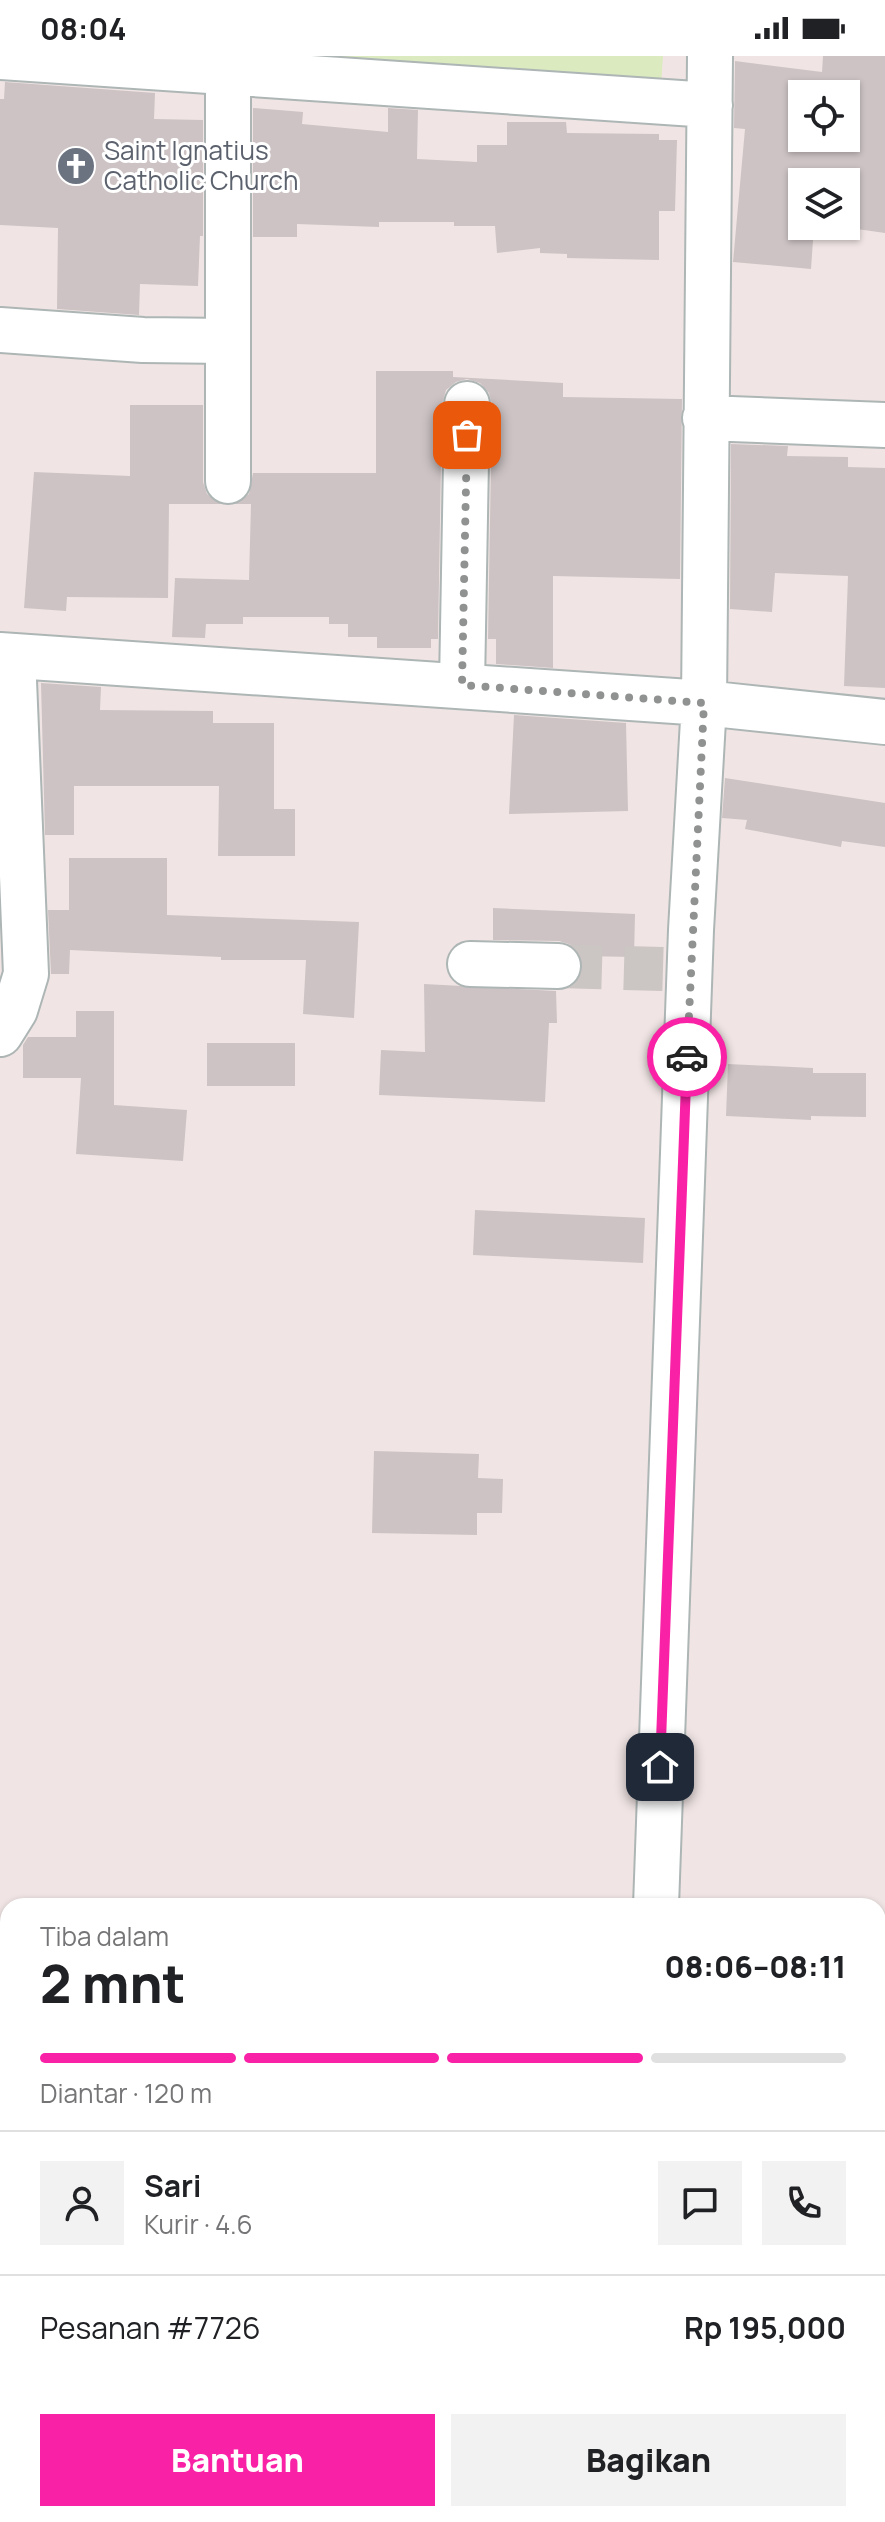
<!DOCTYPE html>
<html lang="id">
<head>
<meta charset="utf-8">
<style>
	:root { --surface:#fff; --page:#f2f2f2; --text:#202124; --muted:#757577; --line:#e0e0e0; --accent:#f921a5 }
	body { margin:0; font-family:Manrope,sans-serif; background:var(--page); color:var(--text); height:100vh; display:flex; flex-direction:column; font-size:30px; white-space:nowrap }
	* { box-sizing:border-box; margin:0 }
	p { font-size:26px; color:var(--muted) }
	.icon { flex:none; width:44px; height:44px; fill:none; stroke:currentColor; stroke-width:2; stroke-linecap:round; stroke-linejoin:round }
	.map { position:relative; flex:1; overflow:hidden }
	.side { position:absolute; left:0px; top:1842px; width:886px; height:624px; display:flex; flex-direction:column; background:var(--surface); border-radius:24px 24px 0 0; box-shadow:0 2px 6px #0004 }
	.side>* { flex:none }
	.fabs { position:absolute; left:788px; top:24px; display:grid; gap:16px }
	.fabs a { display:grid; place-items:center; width:72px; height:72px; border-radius:0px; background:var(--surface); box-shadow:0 2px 6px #0004; font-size:40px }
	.pin { position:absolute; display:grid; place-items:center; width:68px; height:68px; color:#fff; margin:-34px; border-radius:16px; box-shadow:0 4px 12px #0006 }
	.courier { position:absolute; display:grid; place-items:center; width:80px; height:80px; margin:-40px; border:6px solid #f921a5; border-radius:50%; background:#fff; color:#222; box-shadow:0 2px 10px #0007 }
	.head em { font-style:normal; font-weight:800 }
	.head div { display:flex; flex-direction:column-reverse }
	.head { display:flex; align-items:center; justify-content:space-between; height:136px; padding:0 40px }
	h1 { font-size:52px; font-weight:800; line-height:60px }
	.bar { display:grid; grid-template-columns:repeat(4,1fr); gap:12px 8px; align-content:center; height:96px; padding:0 40px }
	.bar i { height:10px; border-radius:6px; background:var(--line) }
	.bar .selected { background:var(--accent) }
	.bar p { grid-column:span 4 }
	.line { display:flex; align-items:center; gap:20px; padding:0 40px; border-top:2px solid var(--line) }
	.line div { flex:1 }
	.round { display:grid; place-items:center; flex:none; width:84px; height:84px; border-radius:0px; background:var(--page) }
	.primary-button { display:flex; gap:16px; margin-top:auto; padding:16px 40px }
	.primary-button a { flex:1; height:92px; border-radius:0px; background:var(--accent); color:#fff; font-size:32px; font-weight:800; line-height:92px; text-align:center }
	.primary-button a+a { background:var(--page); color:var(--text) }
	.status { display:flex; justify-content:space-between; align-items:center; height:56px; padding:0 40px; background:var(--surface); direction:ltr }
	.status svg { height:22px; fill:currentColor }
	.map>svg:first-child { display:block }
	.green { fill:#dceabf }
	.building { fill:#cdc3c4; fill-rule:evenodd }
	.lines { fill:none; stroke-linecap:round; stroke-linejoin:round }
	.minor-tunnel { stroke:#cbc5c4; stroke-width:44; stroke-dasharray:44 22; stroke-linecap:butt }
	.minor-casing { stroke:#adb6b5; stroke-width:48 }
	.minor { stroke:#fff; stroke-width:44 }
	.done { stroke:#909291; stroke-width:8; stroke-dasharray:0 14.4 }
	.route { stroke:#f921a5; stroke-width:10 }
	.labels { text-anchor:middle; stroke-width:6; stroke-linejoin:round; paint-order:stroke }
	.worship-label { font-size:26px; fill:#5b616d; stroke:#fff; text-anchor:start }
</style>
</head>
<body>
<div class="status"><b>08:04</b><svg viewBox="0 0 49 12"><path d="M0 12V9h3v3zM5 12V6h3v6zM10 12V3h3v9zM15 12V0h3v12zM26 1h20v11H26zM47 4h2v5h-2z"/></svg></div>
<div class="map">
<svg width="885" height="2466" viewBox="0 0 885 2466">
	<rect width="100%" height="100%" fill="#f0e5e4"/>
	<!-- green -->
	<path class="green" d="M222,0H663L661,30Z"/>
	<!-- building -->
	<path class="building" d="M823,0H885V177L836,170H846V126H802V170H814L811,213L733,206L745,73L734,72L735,5L822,16ZM802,38H846V82H802Z
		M5,26L155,37L154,63L203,64V180H200L198,230L140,228L139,259L57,253L58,172L0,169V43H4Z
		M253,52L303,56L302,68L388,76V52L418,54L417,103L477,106V89H507V66H566L567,77L659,78V84H677L675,155H659V204L567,202V198L540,197V192L497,197L495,170H454V166H379V171L297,168V181H253Z
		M376,315H453V321L563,327V341L682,343L680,523L553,520V612L496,608V583H488L492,348L489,337L480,327L467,323L456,326L446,334L442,348L438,583H431V592H377V581H348V568H329V561H243V568H206L205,582L172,581L175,522L249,524L251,448H234L249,438L253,417H376Z
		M130,349H203V426L207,438L222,448H169L168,542L67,541L66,555L24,552L34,416L130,420Z
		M731,388L788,390L787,400L848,401V411L885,412V632L844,630L848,520L775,517L772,556L730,553Z
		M41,627L101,631L100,654L213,655V667H274V753H295V800H218L219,730H74V779H45Z
		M514,659L626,667L628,755L509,758Z
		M725,722L885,747V791L842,785L841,791L745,773L747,764L722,762Z
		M69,802H167V859L359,866L354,962L303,958L306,904H221V901L70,894L69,918H51L48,854H69Z
		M493,852L635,858L634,901L581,900L572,889L559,885L493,884Z
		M424,928L556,935L557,967H549L545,1046L379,1039L381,994L425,996Z
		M76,955H114V1049L187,1054L183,1105L76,1098L81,1022H23V989L28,981H76Z
		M207,987H295V1030H207Z
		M728,1008L813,1012V1017H866V1061L811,1060V1064L726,1060Z
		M475,1154L645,1162L643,1207L473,1199Z
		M374,1395L479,1398L478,1422L503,1423L502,1457H477V1479L372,1477Z"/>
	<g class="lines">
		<!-- minor-tunnel -->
		<path class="minor-tunnel" d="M558,910L663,913"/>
		<!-- minor casing -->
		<g class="minor-casing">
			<path id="minor" d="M0,1L710,49
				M228,16V425
				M0,274L143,284L228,285
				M705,362L885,369
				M0,599L704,647L885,666
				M462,629L467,348
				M470,908L558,910
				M0,978L15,954L26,918L13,600
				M656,1850L691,874L704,647L710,0
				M0,2339L8,2340
				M878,2341H885
				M41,2466V2458
				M634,2466V2458"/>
		</g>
		<!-- minor -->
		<use href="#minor" class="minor"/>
	</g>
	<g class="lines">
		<!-- done -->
		<path class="done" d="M467,379L462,629L704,647L687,1001"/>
		<!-- route -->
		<path class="route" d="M660,1711L687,1001"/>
	</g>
	<!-- icons -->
	<defs>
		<g id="church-disc" transform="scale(2)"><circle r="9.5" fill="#6b7280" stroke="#fff"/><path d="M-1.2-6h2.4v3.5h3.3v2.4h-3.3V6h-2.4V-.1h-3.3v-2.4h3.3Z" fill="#fff"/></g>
	</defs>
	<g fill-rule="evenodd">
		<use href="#church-disc" x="76" y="110"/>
	</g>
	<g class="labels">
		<!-- worship labels -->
		<g class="worship-label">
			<text x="104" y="104">Saint Ignatius<tspan x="104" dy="30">Catholic Church</tspan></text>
		</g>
	</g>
</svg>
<div class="fabs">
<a><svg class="icon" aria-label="locate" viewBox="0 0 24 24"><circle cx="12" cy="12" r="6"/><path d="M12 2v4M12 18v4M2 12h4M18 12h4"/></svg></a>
<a><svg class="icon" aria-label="layers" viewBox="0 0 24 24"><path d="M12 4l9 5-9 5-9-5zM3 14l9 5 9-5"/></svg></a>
</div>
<div class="pin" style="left:467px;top:379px;background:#ea580c"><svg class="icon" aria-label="bag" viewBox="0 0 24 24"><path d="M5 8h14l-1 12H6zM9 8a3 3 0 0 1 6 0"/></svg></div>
<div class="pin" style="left:660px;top:1711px;background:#1f2937"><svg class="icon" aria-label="home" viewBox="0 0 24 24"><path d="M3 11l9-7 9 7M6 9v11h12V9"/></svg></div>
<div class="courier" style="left:687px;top:1001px"><svg class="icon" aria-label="car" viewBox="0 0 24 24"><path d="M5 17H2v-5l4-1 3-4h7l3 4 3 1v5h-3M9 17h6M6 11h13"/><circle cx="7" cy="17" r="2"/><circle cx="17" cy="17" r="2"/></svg></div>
<section class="side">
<div class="head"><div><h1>2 mnt</h1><p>Tiba dalam</p></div><em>08:06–08:11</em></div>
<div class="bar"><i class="selected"></i><i class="selected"></i><i class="selected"></i><i></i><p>Diantar · 120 m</p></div>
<div class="line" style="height:144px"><a class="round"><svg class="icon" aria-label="person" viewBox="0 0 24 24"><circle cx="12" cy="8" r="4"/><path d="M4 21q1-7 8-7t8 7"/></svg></a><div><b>Sari</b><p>Kurir · 4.6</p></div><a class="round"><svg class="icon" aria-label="chat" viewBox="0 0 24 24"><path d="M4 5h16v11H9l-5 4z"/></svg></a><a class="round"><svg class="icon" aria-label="phone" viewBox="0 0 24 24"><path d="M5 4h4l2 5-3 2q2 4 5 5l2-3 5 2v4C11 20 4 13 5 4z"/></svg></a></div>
<div class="line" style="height:104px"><div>Pesanan #7726</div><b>Rp 195,000</b></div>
<div class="primary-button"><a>Bantuan</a><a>Bagikan</a></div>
</section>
</div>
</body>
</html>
